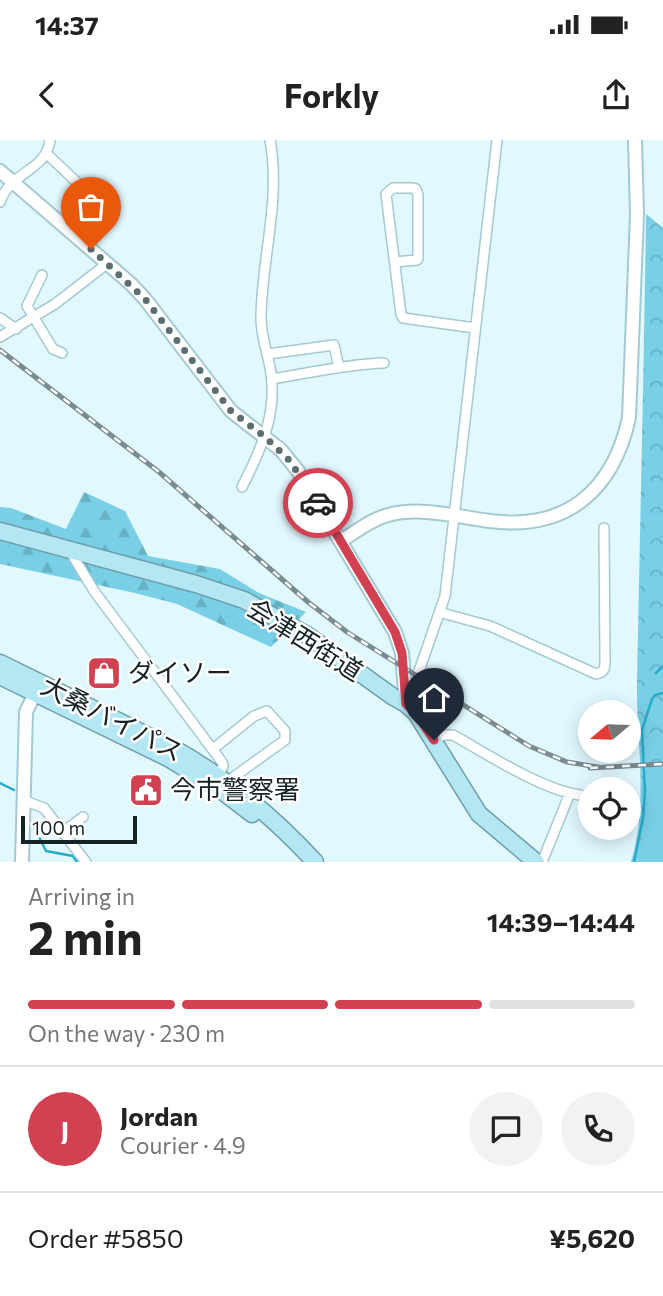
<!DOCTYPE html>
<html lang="en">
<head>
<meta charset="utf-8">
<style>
	:root { --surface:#fff; --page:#f2f2f2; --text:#222; --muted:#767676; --line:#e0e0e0; --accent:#d24152 }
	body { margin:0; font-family:Commissioner,"Noto Sans JP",sans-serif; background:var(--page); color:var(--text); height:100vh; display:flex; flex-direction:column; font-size:26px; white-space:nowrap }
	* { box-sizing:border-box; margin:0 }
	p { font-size:23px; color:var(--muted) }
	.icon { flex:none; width:38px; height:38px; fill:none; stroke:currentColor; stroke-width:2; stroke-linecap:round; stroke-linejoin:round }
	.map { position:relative; height:722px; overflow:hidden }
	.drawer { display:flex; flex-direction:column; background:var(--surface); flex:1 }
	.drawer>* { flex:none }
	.needle { width:46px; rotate:251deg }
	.tools { position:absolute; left:578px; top:560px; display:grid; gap:14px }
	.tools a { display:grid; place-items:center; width:63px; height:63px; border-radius:50%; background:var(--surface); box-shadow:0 4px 18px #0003; font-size:35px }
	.scale { position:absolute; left:21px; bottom:18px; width:116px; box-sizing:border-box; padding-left:7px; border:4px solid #152327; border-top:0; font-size:19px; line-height:24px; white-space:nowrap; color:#152327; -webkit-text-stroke:5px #fff; paint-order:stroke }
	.pin { position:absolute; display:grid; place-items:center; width:60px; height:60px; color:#fff; margin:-72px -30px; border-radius:50% 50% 50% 0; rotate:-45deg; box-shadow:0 0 7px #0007 }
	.pin .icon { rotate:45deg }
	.courier { position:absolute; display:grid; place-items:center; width:70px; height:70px; margin:-35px; border:5px solid #d24152; border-radius:50%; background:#fff; color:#222; box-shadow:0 2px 9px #0007 }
	.head em { font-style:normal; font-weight:700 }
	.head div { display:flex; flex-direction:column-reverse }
	.head { display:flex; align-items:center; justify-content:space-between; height:119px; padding:0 28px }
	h1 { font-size:46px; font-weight:700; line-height:52px }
	.bar { display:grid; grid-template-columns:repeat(4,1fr); gap:10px 7px; align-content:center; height:84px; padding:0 28px }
	.bar i { height:9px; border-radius:5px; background:var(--line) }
	.bar .selected { background:var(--accent) }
	.bar p { grid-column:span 4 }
	.line { display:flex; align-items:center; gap:18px; padding:0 28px; border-top:2px solid var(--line) }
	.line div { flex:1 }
	.round { display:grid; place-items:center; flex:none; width:74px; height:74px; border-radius:37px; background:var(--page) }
	.status { display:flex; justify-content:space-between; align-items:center; height:49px; padding:0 35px; background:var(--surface); direction:ltr }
	.status svg { height:19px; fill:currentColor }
	header { display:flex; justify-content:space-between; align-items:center; height:91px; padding:0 28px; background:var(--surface); font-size:32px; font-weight:700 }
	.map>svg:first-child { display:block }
	.forest { fill:url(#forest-firs) }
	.park { fill:url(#park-crowns) }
	.pitch { fill:#78cfe6 }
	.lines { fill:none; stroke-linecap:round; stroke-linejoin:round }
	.stream { stroke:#28acc9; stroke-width:2.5 }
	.minor-casing { stroke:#a4c9d3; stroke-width:12 }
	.tertiary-casing { stroke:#a4c9d3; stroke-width:16 }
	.secondary-casing { stroke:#a4c9d3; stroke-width:16 }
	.trunk-casing { stroke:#6f9eab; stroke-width:19 }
	.minor { stroke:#fff; stroke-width:9 }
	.tertiary { stroke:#fff; stroke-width:12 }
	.secondary { stroke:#fff; stroke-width:12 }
	.trunk { stroke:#b3e7f4; stroke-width:16 }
	.rail-casing { stroke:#7a8c91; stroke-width:5 }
	.rail { stroke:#fff; stroke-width:2.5; stroke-dasharray:8; stroke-linecap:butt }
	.done { stroke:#5d6e73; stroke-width:7; stroke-dasharray:0 12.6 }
	.route { stroke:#d24152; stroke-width:9 }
	.labels { text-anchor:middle; stroke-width:5; stroke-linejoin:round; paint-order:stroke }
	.street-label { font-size:26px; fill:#152327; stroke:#fff }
	.poi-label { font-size:26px; fill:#152327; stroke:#fff; text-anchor:start }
</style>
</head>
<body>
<div class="status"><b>14:37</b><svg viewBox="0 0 49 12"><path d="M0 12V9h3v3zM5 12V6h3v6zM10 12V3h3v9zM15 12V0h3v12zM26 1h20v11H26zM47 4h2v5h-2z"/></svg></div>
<header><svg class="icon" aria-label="back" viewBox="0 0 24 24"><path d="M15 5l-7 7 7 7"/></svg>Forkly<svg class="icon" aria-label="share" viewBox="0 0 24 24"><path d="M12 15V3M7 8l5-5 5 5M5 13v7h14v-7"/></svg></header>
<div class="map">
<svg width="663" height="722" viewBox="0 0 663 722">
	<defs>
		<pattern id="forest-firs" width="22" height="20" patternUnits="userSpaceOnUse" patternTransform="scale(1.75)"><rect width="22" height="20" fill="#78cfe6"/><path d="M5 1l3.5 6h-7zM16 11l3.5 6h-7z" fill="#67b1c5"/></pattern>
		<pattern id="park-crowns" width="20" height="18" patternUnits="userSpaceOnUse" patternTransform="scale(1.75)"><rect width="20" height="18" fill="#78cfe6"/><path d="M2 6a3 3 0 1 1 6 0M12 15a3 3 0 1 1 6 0" fill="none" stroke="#67b1c5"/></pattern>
	</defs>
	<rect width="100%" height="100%" fill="#e2f8ff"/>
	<!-- forest -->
	<path class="forest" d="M84,352L125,371L148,416L220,429L259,453L306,472L271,507L177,464L135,453L0,424V367L11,368L66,389Z"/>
	<!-- park -->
	<path class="park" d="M646,74L663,88V722H631C649,662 636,603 637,542C640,386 644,230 646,74Z"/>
	<!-- pitch -->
	<path class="pitch" d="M663,637V722H639L649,638Z"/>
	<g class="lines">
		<!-- stream -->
		<path class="stream" d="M656,533L663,526
			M0,643L14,650
			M33,685L46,711L73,716L77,722
			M634,722L643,678L645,652L642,590L652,559L655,555L663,553"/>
		<!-- minor casing -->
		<g class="minor-casing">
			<path id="minor" d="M47,14L84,49
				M0,62C11,30 46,32 50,0
				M395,122L417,120L418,118V55L416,49L413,48H393L386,54L401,174L403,178L475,188
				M42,135L27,166L53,209L62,213
				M0,178L16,189
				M0,197L55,164L108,123
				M268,214L334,205L339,228
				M272,239C310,233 347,224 384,223
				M242,347C260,312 277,275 271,234C269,216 260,195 261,176C262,117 281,59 270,0
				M70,411L94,451L222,622L223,626L219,635
				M442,473L490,486L596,534C605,532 605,528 605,520L604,388
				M406,553L417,537L445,456L497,0
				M434,600L444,595H453C487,614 542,650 580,655
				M213,609L254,576L267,571L285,591V600L228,641
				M23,660L44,668L86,722
				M63,692L83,677
				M542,722L570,653"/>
		</g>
		<!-- tertiary casing -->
		<g class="tertiary-casing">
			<path id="tertiary" d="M0,31L131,144L145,159L231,271L281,310L298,331L395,492L402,513L406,564
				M341,401C355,392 372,379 388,375C421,366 458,377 490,381C567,391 613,350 629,278L637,74L635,0"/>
		</g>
		<!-- secondary casing -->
		<g class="secondary-casing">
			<path id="secondary" d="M22,722L26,572L38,547"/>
		</g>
		<!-- trunk casing -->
		<g class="trunk-casing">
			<path id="trunk" d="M0,391L196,444L244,460L307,495L392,556L406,564L416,573L479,674L536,722
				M0,523L173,608C228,639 273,676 315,722
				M0,536L168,618L222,651L252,674"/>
		</g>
		<!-- minor -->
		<use href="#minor" class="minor"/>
		<!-- tertiary -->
		<use href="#tertiary" class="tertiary"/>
		<!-- secondary -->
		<use href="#secondary" class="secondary"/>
		<!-- trunk -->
		<use href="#trunk" class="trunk"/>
		<!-- rail casing -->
		<g class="rail-casing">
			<path id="rail" d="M0,210L159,332L308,462L347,492L529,606L567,622L598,627
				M590,628L663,624"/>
		</g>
		<!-- rail -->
		<use href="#rail" class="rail"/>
	</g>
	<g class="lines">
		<!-- done -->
		<path class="done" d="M91,109L145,159L231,271L265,297L289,320L318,363"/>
		<!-- route -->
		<path class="route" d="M318,363L395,492L402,513L406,564L416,573L434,600"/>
	</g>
	<!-- icons -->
	<defs>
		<g id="shop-square" transform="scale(1.75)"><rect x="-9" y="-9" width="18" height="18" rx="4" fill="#d24152" stroke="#fff"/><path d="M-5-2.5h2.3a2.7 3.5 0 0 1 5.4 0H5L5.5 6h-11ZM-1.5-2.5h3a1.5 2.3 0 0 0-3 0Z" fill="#fff"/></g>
		<g id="civic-square" transform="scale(1.75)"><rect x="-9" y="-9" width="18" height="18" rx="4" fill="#d24152" stroke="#fff"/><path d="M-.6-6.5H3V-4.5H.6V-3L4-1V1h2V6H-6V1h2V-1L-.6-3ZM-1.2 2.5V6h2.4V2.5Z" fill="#fff"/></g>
	</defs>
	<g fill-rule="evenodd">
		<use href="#shop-square" x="104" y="533"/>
		<use href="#civic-square" x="146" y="650"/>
	</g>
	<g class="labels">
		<!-- street labels -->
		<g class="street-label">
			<text transform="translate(305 500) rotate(32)" y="9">会津西街道</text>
			<text transform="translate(112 579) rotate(27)" y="9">大桑バイパス</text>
		</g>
		<!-- poi labels -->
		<g class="poi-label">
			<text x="128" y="542">ダイソー</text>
			<text x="170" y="659">今市警察署</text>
		</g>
	</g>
</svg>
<div class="tools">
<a><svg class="needle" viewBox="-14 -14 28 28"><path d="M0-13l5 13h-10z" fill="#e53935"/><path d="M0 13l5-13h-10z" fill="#767676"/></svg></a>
<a><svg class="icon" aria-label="locate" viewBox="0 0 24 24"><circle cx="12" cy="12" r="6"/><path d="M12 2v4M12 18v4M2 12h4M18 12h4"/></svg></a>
</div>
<div class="scale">100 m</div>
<div class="pin" style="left:91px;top:109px;background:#ea580c"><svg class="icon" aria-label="bag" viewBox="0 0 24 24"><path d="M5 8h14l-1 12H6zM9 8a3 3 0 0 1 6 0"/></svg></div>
<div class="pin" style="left:434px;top:600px;background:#1f2937"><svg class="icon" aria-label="home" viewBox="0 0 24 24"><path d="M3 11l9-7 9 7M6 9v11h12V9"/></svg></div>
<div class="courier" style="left:318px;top:363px"><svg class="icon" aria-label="car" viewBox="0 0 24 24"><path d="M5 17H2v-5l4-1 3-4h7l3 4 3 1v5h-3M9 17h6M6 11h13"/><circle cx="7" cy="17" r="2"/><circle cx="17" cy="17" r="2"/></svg></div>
</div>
<section class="drawer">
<div class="head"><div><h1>2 min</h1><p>Arriving in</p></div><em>14:39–14:44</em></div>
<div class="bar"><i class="selected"></i><i class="selected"></i><i class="selected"></i><i></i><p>On the way · 230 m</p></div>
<div class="line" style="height:126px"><b class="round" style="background:var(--accent);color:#fff">J</b><div><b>Jordan</b><p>Courier · 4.9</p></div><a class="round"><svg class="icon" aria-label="chat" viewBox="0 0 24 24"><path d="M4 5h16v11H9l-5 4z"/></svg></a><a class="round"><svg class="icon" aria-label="phone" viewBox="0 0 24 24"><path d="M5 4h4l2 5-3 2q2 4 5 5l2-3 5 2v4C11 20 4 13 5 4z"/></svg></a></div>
<div class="line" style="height:91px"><div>Order #5850</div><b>¥5,620</b></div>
</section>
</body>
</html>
